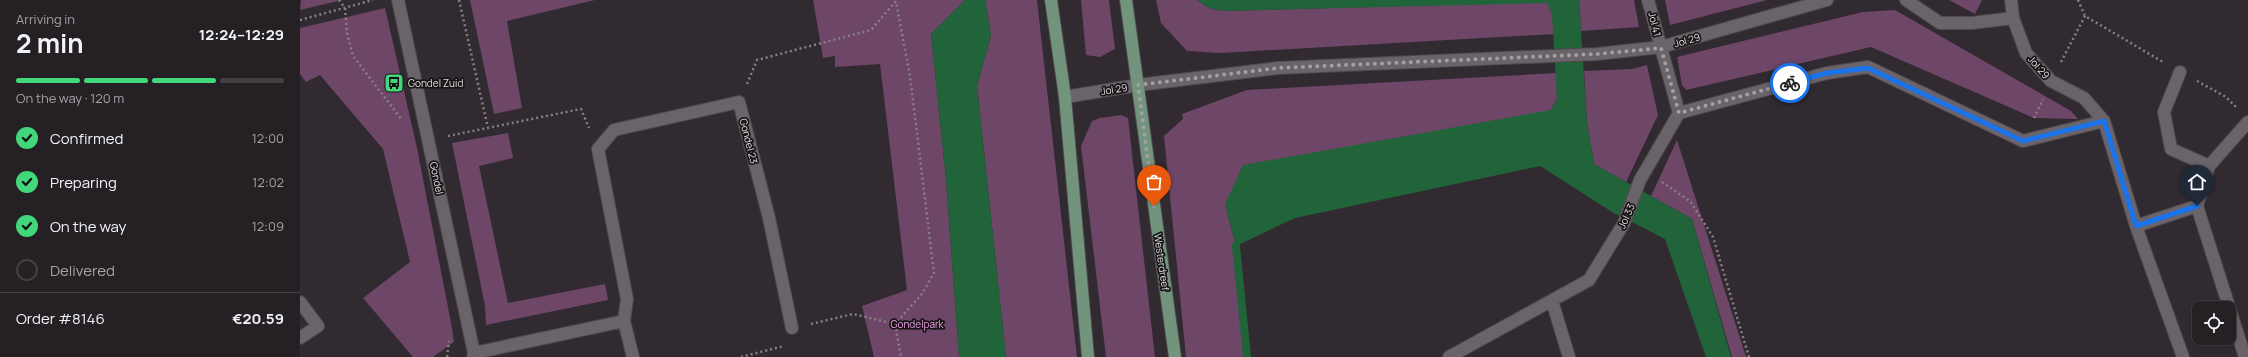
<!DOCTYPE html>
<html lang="en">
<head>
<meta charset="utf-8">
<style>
	:root { --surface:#252024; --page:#312d31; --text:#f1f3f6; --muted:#a3a3a6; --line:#423e41; --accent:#42d77b }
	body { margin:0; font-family:Manrope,sans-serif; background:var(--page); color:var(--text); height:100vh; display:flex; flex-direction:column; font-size:15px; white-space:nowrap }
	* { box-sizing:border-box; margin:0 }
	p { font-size:13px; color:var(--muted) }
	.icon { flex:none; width:22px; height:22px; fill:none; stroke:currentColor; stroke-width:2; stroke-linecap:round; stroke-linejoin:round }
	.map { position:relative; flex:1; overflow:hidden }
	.side { display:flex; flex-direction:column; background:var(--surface); width:300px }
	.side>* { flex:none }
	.tools { position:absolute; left:1892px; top:301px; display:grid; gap:8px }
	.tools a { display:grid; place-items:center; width:44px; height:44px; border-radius:8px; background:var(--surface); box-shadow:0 2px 6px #0003,0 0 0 1px var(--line); font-size:20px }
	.pin { position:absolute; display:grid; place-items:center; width:34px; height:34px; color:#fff; margin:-41px -17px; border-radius:50% 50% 50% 0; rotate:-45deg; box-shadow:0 0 4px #0007 }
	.pin .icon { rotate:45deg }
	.courier { position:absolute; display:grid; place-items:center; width:40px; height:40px; margin:-20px; border:3px solid #1a73e8; border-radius:50%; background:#fff; color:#222; box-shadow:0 1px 5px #0007 }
	.head em { font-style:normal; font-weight:700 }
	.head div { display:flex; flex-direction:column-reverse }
	.head { display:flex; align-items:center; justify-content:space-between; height:68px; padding:0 16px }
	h1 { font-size:26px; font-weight:700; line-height:30px }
	.bar { display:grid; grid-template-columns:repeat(4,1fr); gap:6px 4px; align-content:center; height:48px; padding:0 16px }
	.bar i { height:5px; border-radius:3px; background:var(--line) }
	.bar .selected { background:var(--accent) }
	.bar p { grid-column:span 4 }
	.line { display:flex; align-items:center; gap:10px; padding:0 16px; border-top:1px solid var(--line) }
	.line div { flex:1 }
	ol { padding:0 16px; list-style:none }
	li { display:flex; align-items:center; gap:12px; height:44px }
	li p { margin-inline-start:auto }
	li .icon { padding:4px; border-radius:50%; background:var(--accent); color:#111; stroke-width:4 }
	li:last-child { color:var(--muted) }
	li i { width:22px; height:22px; border:2px solid var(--line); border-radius:50% }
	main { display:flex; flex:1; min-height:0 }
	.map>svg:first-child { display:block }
	.green { fill:#6e4668 }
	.water { fill:#216439 }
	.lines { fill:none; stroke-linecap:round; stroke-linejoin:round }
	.stream { stroke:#216439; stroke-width:8 }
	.minor-casing { stroke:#4e484d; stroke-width:14 }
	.major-casing { stroke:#4e484d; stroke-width:14 }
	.path { stroke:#878186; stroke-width:2.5; stroke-dasharray:2 3; stroke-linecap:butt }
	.minor { stroke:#6b636a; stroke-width:12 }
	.major { stroke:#72947c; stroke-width:12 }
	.done { stroke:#a59fa4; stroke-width:4; stroke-dasharray:0 7.2 }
	.route { stroke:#1a73e8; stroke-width:5 }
	.labels { text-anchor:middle; stroke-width:3.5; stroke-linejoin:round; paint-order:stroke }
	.street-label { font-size:10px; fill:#e3dee2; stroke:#171416 }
	.poi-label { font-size:10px; fill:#e3dee2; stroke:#171416; text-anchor:start }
	.park-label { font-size:10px; fill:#f1a1e4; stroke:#171416 }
</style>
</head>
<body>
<main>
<section class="side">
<div class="head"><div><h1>2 min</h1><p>Arriving in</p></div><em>12:24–12:29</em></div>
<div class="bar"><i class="selected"></i><i class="selected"></i><i class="selected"></i><i></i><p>On the way · 120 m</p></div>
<ol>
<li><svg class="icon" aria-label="check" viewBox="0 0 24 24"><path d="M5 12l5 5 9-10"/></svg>Confirmed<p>12:00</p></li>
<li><svg class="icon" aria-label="check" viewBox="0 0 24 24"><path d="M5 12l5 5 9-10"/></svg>Preparing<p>12:02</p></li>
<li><svg class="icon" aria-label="check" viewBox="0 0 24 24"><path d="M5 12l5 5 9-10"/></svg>On the way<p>12:09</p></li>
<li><i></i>Delivered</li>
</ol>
<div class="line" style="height:52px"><div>Order #8146</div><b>€20.59</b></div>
</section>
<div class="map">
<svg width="1948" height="357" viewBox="0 0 1948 357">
	<rect width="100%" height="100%" fill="#312a30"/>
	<!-- green -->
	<path class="green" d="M1,0H42L0,10Z
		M170,0H295L207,21L222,108L194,114Z
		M513,0H665L631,34L646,179L659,357H574L562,306L607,290L580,64L535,67V56L523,58Z
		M685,0H737L777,357H706L677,86L691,35Z
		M781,0H809L815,49L800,57L786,55Z
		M856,0H897L909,8L923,11L1247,2L1252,14L1254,34L920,53L887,51L861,23Z
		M1279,0H1334L1339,27L1281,31Z
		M1365,0H1467L1370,25Z
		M1649,0H1682L1675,14Z
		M85,8L117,148L152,328L154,342L133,357H113L63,298L110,262L83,149L20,75L6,82L0,74V28Z
		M1595,10L1771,111L1778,119L1734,118L1571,47L1386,90L1382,85L1377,57L1563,12Z
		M1347,65L1358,115L1326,182L1294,164L1287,123L1284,71L1332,69Z
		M1256,73L1257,99L1251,110L925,204L936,246L947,357H886L864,136L883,119L882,114L947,90Z
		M821,115L828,118L855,357H806L781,146L792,121L800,118Z
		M208,133L213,158L179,166L208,303L305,284L308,300L186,325L185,306L152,143Z
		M1377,140L1446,357H1432L1392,219L1351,196Z"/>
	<!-- water -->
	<path class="water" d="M665,0H685L691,35L677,86L706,357H659L646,179L631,34Z
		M897,0H1279L1287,123L1294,164L1392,219L1431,357H1406L1365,239L1312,212L1240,166L995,218L936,246L925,204L943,165L1251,110L1257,99L1252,14L1247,3L923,11L909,8Z"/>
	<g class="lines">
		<!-- stream -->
		<path class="stream" d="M936,246L947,357"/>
		<!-- minor casing -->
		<g class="minor-casing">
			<path id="minor" d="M98,0L174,353L173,357
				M1348,0L1379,113
				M1606,0L1640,23H1672L1713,18L1726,53L1751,81L1784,98L1804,121L1836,226L1883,357
				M1711,0L1713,18
				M1880,72L1864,112L1871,149L1909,166
				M765,97L838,85L978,68L1297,54L1361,47L1527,0
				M1836,226L1897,206
				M1252,301L1269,357
				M0,302L18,326L0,338
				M324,321L333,357
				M174,353L324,321L327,299L298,149L314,130L439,102L469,218L492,328
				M1149,357L1289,280L1324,223L1340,180L1379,113L1527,73L1568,67L1723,141L1804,121
				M1945,357L1897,206L1909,166L1948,122"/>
		</g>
		<!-- major casing -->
		<g class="major-casing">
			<path id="major" d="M751,0L765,97L788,357
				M826,0L875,357"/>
		</g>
		<!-- path -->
		<path class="path" d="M39,0L45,8L47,33L53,56L102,120
			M159,0L188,128
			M1778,0L1785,16L1863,62
			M0,20L73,0
			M1761,62L1785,16
			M1897,81L1926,97L1936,107
			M447,84L457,60L571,30L597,0
			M1734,118L1743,99
			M148,136L281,109L289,128
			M1362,182L1390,201L1413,237L1449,357
			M511,324L553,314L595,324L622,294L634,273L610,76L596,2
			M595,324L601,357
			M147,357L149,341
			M441,357L484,346"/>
		<!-- minor -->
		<use href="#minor" class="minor"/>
		<!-- major -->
		<use href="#major" class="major"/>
	</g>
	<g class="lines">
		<!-- done -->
		<path class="done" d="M854,206L838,85L978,68L1297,54L1361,48L1379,113L1490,83"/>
		<!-- route -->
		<path class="route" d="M1490,83L1527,73L1568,68L1723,141L1804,121L1836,226L1897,206"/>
	</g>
	<!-- icons -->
	<defs>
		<g id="bus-square" transform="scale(1)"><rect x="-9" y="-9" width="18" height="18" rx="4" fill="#42d77b" stroke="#171416"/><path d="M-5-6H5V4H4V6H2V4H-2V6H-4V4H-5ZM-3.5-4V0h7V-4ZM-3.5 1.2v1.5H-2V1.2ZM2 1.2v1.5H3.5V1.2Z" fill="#111"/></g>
	</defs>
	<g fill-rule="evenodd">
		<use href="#bus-square" x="94" y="83"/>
	</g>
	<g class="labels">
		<!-- street labels -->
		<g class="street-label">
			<text transform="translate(1355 24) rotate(76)" y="4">Jol 41</text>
			<text transform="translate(1387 40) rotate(-16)" y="4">Jol 29</text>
			<text transform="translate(1739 67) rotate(49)" y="4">Jol 29</text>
			<text transform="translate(814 89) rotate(-9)" y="4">Jol 29</text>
			<text transform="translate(449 141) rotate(76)" y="4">Gondel 23</text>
			<text transform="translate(137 178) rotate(78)" y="4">Gondel</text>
			<text transform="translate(1326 216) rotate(-66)" y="4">Jol 33</text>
			<text transform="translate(862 262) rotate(82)" y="4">Westerdreef</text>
		</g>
		<!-- poi labels -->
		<g class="poi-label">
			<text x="108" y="87">Gondel Zuid</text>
		</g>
		<!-- park labels -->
		<g class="park-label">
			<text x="617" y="328">Gondelpark</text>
		</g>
	</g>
</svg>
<div class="tools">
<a><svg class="icon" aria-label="locate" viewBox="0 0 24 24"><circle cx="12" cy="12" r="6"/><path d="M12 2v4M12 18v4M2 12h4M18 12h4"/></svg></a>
</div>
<div class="pin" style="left:854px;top:206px;background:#ea580c"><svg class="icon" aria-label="bag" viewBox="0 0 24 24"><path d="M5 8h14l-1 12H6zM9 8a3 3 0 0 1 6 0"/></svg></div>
<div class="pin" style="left:1897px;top:206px;background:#1f2937"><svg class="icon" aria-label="home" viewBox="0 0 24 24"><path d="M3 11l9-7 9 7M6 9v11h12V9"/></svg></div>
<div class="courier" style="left:1490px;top:83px"><svg class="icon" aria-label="bike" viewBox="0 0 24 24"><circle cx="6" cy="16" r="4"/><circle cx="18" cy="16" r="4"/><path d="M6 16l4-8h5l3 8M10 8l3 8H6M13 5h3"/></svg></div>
</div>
</main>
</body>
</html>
